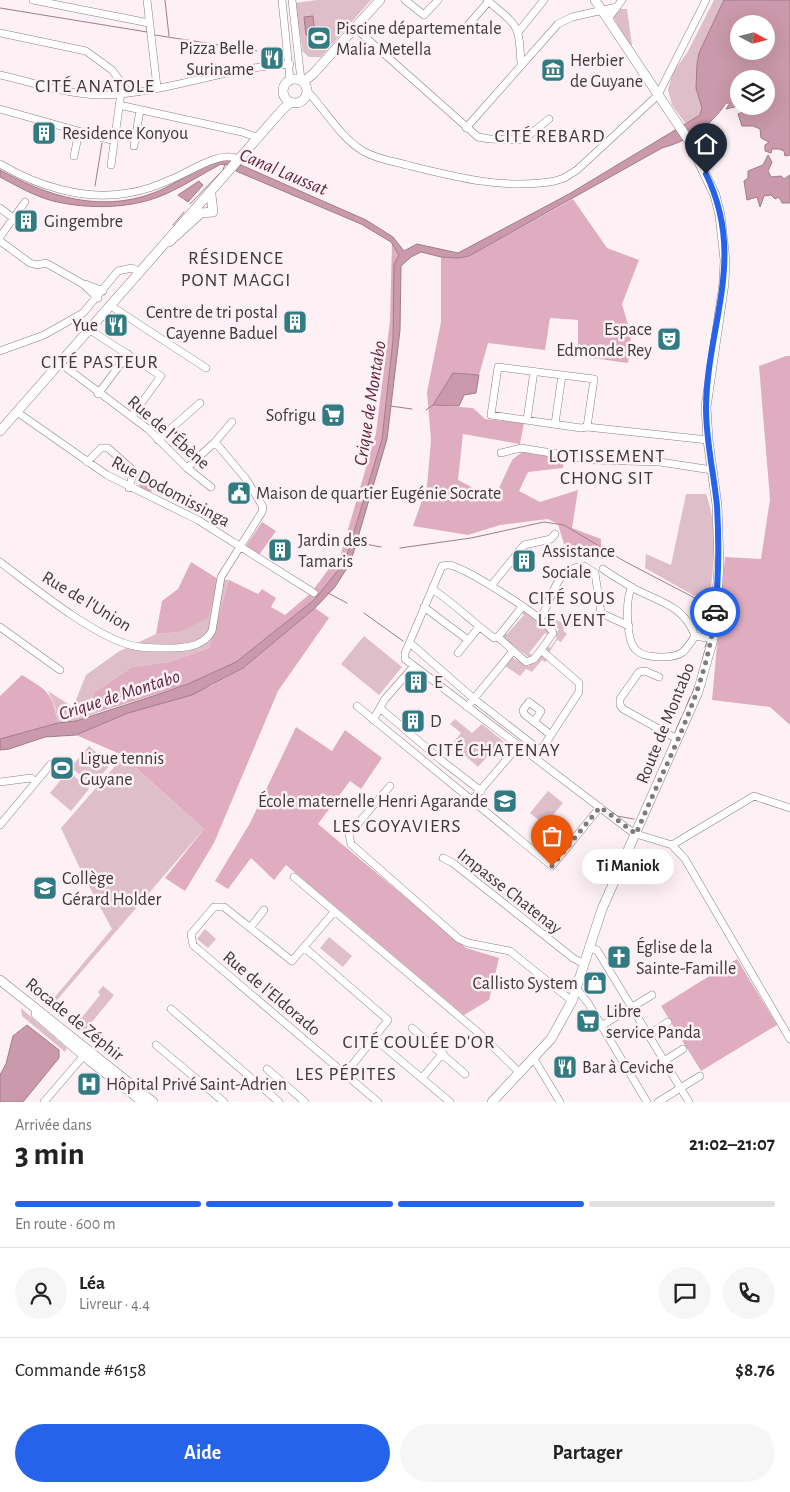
<!DOCTYPE html>
<html lang="fr">
<head>
<meta charset="utf-8">
<style>
	:root { --surface:#fff; --page:#f6f6f6; --text:#222; --muted:#767676; --line:#e0e0e0; --accent:#2563eb }
	body { margin:0; font-family:"Alegreya Sans",sans-serif; background:var(--page); color:var(--text); height:100vh; display:flex; flex-direction:column; font-size:19px; white-space:nowrap }
	* { box-sizing:border-box; margin:0 }
	p { font-size:16px; color:var(--muted) }
	.icon { flex:none; width:28px; height:28px; fill:none; stroke:currentColor; stroke-width:2; stroke-linecap:round; stroke-linejoin:round }
	.map { position:relative; height:1102px; overflow:hidden }
	.details { display:flex; flex-direction:column; background:var(--surface); flex:1 }
	.details>* { flex:none }
	.needle { width:32px; rotate:97deg }
	.controls { position:absolute; left:730px; top:15px; display:grid; gap:10px }
	.controls a { display:grid; place-items:center; width:45px; height:45px; border-radius:50%; background:var(--surface); box-shadow:0 5px 20px #0002; font-size:25px }
	.pin { position:absolute; display:grid; place-items:center; width:42px; height:42px; color:#fff; margin:-51px -21px; border-radius:50% 50% 50% 0; rotate:-45deg; box-shadow:0 0 5px #0007 }
	.pin .icon { rotate:45deg }
	.courier { position:absolute; display:grid; place-items:center; width:50px; height:50px; margin:-25px; border:4px solid #2563eb; border-radius:50%; background:#fff; color:#222; box-shadow:0 1px 6px #0007 }
	.bubble { position:absolute; height:35px; border-radius:18px; background:var(--surface); box-shadow:0 5px 20px #0002; font-size:16px; font-weight:600; line-height:35px; text-align:center }
	.head em { font-style:normal; font-weight:600 }
	.head div { display:flex; flex-direction:column-reverse }
	.head { display:flex; align-items:center; justify-content:space-between; height:85px; padding:0 15px }
	h1 { font-size:32px; font-weight:600; line-height:38px }
	.bar { display:grid; grid-template-columns:repeat(4,1fr); gap:8px 5px; align-content:center; height:60px; padding:0 15px }
	.bar i { height:6px; border-radius:4px; background:var(--line) }
	.bar .current { background:var(--accent) }
	.bar p { grid-column:span 4 }
	.line { display:flex; align-items:center; gap:12px; padding:0 15px; border-top:1px solid var(--line) }
	.line div { flex:1 }
	.round { display:grid; place-items:center; flex:none; width:52px; height:52px; border-radius:26px; background:var(--page) }
	.action { display:flex; gap:10px; margin-top:auto; padding:10px 15px }
	.action a { flex:1; height:58px; border-radius:30px; background:var(--accent); color:#fff; font-size:20px; font-weight:600; line-height:58px; text-align:center }
	.action a+a { background:var(--page); color:var(--text) }
	.map>svg:first-child { display:block }
	.green { fill:#debec9 }
	.forest { fill:#e0adc0 }
	.water { fill:#ca99ab; stroke:#a07c89; fill-rule:evenodd }
	.lines { fill:none; stroke-linecap:round; stroke-linejoin:round }
	.stream { stroke:#a07c89; stroke-width:1 }
	.minor-casing { stroke:#897f82; stroke-width:8 }
	.major-casing { stroke:#897f82; stroke-width:10 }
	.minor { stroke:#fff; stroke-width:7 }
	.major { stroke:#fff; stroke-width:9 }
	.done { stroke:#81797c; stroke-width:5; stroke-dasharray:0 9 }
	.route { stroke:#2563eb; stroke-width:6 }
	.labels { text-anchor:middle; stroke-width:5; stroke-linejoin:round; paint-order:stroke }
	.poi-label { font-size:18px; fill:#3e393b; stroke:#fdf1f5; text-anchor:start }
	.street-label { font-size:18px; fill:#3e393b; stroke:#fdf1f5 }
	.neighbourhood-label { font-size:19px; letter-spacing:1px; fill:#3e393b; stroke:#fdf1f5 }
	.water-label { font-size:19px; font-style:italic; fill:#60243f; stroke:#fdf1f5 }
</style>
</head>
<body>
<div class="map">
<svg width="790" height="1102" viewBox="0 0 790 1102">
	<rect width="100%" height="100%" fill="#fdf1f5"/>
	<!-- green -->
	<path class="green" d="M317,0H371L321,57H309L303,52L295,3Z
		M714,0H781L728,22L721,47L766,79H739L699,118L685,123L672,105L668,90L673,72L687,53Z
		M621,9H627L632,45L630,46L612,15Z
		M686,494H706C719,528 713,569 709,604L645,568L646,554L671,565Z
		M218,579L229,580L209,648L169,662L132,667L93,693L99,712L76,721L58,723L55,707L48,691L73,707L86,675L118,652L156,634L179,632Z
		M523,611L549,631V635L545,633L529,653L532,655L530,658L502,637L504,632L507,634L524,615L521,612Z
		M546,614L566,625L563,630L567,634L561,642L557,640L550,651V656L545,650L546,646L550,648L557,638L555,635L559,629L549,622L547,624L545,619Z
		M364,636L402,667L379,695L341,664Z
		M541,654L548,659L545,662L542,660L532,672L526,669L520,676L505,666L511,657L529,666L533,662L535,664Z
		M455,719L472,733L482,724L508,745L510,742L512,749L511,751L500,742L478,767L452,744L461,733L450,724Z
		M89,746L110,765L92,786L71,767Z
		M123,757L204,829L57,1000L54,998L112,929L82,873L61,828Z
		M68,771L89,789L71,811L50,793Z
		M548,791L563,803L545,825L530,813Z
		M205,929L216,939L208,948L197,939Z
		M329,937L352,956L343,967L320,948Z
		M103,986L114,995L83,1033L75,1026L100,995L98,992Z
		M21,1008L67,1048L65,1052L22,1016Z"/>
	<!-- forest -->
	<path class="forest" d="M573,199L607,248L639,260L622,304L631,335L628,363L578,356V320L550,318L545,350L488,343L479,375L453,373L433,405L473,408L485,419L524,423L520,444L463,434L458,480L494,499L512,460L522,452L564,459L563,468L528,472L519,491L540,502L578,490L572,528L601,539V551L564,544L558,524L548,519L500,525L468,535L413,526L427,486L431,440L427,392L441,322V257L459,258L469,256Z
		M392,242L399,255L393,340L382,439L347,555L340,568L314,600L236,662L188,684L99,712L93,693L132,667L169,662L209,648L229,580L258,594L262,589L276,598L271,607L285,615L311,593L333,563L338,564L376,433L390,321Z
		M786,356H790V725L770,707L712,700L725,557L761,559L770,499L759,366Z
		M140,471L157,481L151,492L140,489L137,475Z
		M262,522L276,531L259,555L246,546Z
		M191,562L218,579L208,618L179,632L156,634L162,601L178,589Z
		M315,608L329,618L278,691L214,843L185,891L165,878L204,829L120,754L76,735L128,713L178,699L211,686L243,668Z
		M22,675C48,691 52,692 58,723L0,739V696Z
		M296,727L332,751L345,730L382,758L361,789L350,781L318,824L466,948L499,958L489,1000L464,1015L286,865L274,880L251,858L228,889L215,881L250,823Z
		M737,959L777,1025L701,1071L661,1006Z"/>
	<!-- water -->
	<path class="water" d="M724,0H790V155L785,156L784,151L779,149H772L771,153L765,151V145L769,142L761,138L760,129L753,126H742L738,114L743,112L744,106H766V79H739V106L726,109L730,103H726C711,126 688,141 662,148L469,256L459,258L441,257L421,252L411,257L401,266L400,330L387,439L353,554L347,568L335,587L315,608L243,668L192,695L128,713L76,735L45,737L9,749L0,750V739L58,723L76,721L156,695L188,684L236,662L314,600L340,568L347,555L382,439L393,340L394,264L399,255L391,242L361,224L236,171L241,165L366,220L393,237L404,251L417,244L458,253L569,194L700,115L702,108L696,88L697,64L699,53ZM739,24H766V51H739Z
		M313,16L315,34L306,35L304,17Z
		M768,155L772,162L768,171L771,177L781,176L784,179L790,175V203H782L779,197L775,199L771,195L764,196L760,207L757,197L747,200L744,181L748,178V171L763,165Z
		M228,159L232,161L229,165L221,164C204,173 187,184 170,192C136,209 90,210 53,201C34,196 17,186 0,177V170C52,199 109,215 165,188C185,178 205,162 228,159Z
		M199,181L203,185L188,202L178,195Z
		M453,373L479,375L476,393L464,395L459,406L433,405Z
		M27,1025L59,1050V1058L23,1102H0V1075L6,1064L13,1036Z"/>
	<g class="lines">
		<!-- stream -->
		<path class="stream" d="M165,0L169,36
			M0,8L147,32
			M155,35L257,51
			M95,186L102,143
			M190,204L223,170L225,164
			M173,225L184,212
			M390,406L412,409
			M426,410L433,405
			M355,542L381,547
			M400,548L471,538L544,522L564,525L624,561L712,607L711,614
			M328,593L347,603
			M364,613L403,641
			M708,633L710,616
			M705,647L707,642
			M702,661L705,650
			M692,694L695,686
			M686,707L690,697
			M683,715L685,710
			M675,732L681,718
			M613,812L617,816L634,819"/>
		<!-- minor casing -->
		<g class="minor-casing">
			<path id="minor" d="M33,0L149,23
				M147,0L157,87
				M282,0L290,80
				M292,0L301,80
				M405,0L424,15L438,0
				M487,0C518,27 519,22 521,64
				M608,19L622,0
				M468,25L489,1
				M355,28L478,137L490,139L523,140L549,119
				M519,31L544,0
				M0,33L86,51L112,70L128,92
				M0,75C32,82 68,95 101,95C165,94 226,67 290,64
				M308,92C326,111 340,137 363,151C376,159 392,161 407,165C455,177 505,190 555,181L564,178L577,170L658,95L706,0
				M119,105L242,132L259,138
				M0,109L114,141
				M466,128L558,24L572,17L617,7
				M134,146L140,110
				M74,156L79,132
				M0,164C37,186 85,201 128,193C144,191 158,185 172,179C188,173 223,148 239,160
				M111,165L121,93
				M0,208L13,218
				M0,237L25,202
				M0,241L30,263L37,265L46,263L83,284L98,298
				M85,284L103,291
				M111,306L206,368
				M90,330L161,376L132,416
				M0,351L44,335L83,313L118,271L132,268L140,272
				M60,363L148,429L187,468L211,487
				M498,367L594,379L587,427L581,428L491,415Z
				M98,394L128,354
				M17,412L107,475L198,520L314,593
				M527,420L534,371
				M555,424L562,375
				M587,427L708,440
				M158,440L200,403
				M501,453L521,448L594,460L660,462L712,470
				M87,462L101,448H108L134,471L129,488
				M187,468L215,442L232,422
				M0,562C32,586 92,635 130,645C144,649 161,648 176,648C190,647 204,645 212,631L221,577L262,512L263,507L246,479L215,442
				M603,569C613,576 623,582 633,588C659,602 684,605 695,636C691,642 688,647 683,652C674,659 645,659 636,650C626,640 625,599 632,587
				M491,586L524,545L551,539L555,534
				M432,589C454,603 472,622 494,638L498,637
				M424,607L468,640
				M522,607L498,637L526,662L534,659L541,650
				M540,619C553,599 554,568 584,566L595,573L601,613L629,626
				M0,627L60,670
				M695,636L713,639
				M410,643L474,699L541,751
				M458,653L479,627
				M659,677L645,671L639,672L620,699V705L623,709L677,739
				M357,706L552,866L600,807
				M467,707L513,651
				M381,709L441,760L481,791
				M373,720L385,699L414,666
				M535,721L541,711L529,702L523,710L524,714L551,735
				M536,758L579,692V683L541,650L553,633C547,618 471,572 453,566C449,564 446,565 442,566L405,653V659L628,829L636,834L672,845L685,859L790,1039
				M0,782L31,778L36,782
				M390,786L349,834L351,844L459,939L468,943L510,951L572,1001
				M472,800L519,745
				M0,825L51,764
				M672,845L754,796L790,808
				M443,858L453,863L573,958L584,964
				M294,877L480,1034L520,1073
				M334,912L292,961L224,907H214L191,934L193,945L378,1102
				M250,928L264,910
				M305,948L388,1020L345,1074
				M589,948L597,950L689,1102
				M576,988L588,1003L647,1102
				M171,1009L279,1102
				M601,1026L652,995
				M412,1028L465,1074
				M648,1035L668,1022
				M375,1039L450,1102
				M156,1045L224,1102
				M534,1059L560,1102
				M664,1061L683,1049
				M267,1069L305,1102
				M422,1078L443,1053
				M44,1102L86,1053
				M658,1102L700,1076"/>
		</g>
		<!-- major casing -->
		<g class="major-casing">
			<path id="major" d="M283 91a12 12 0 1 1 24 0a12 12 0 1 1-24 0Z
				M303,82L313,74L380,0
				M169,242L201,213L213,212L211,195
				M0,431L282,110L290,103
				M0,980L153,1102
				M36,1014L90,1061L143,1102
				M492,1102L551,1039L572,1001L602,909L698,692L713,639L717,597L719,565L717,505L708,440L706,407L724,283L725,260L720,215L715,195L689,141L595,0"/>
		</g>
		<!-- minor -->
		<use href="#minor" class="minor"/>
		<!-- major -->
		<use href="#major" class="major"/>
	</g>
	<g class="lines">
		<!-- done -->
		<path class="done" d="M552,866L600,807L636,834C666,761 707,692 715,612"/>
		<!-- route -->
		<path class="route" d="M706,174C747,258 707,324 706,408C706,442 714,474 717,506C719,542 719,577 715,612"/>
	</g>
	<!-- icons -->
	<defs>
		<g id="stadium-square" transform="scale(1.25)"><rect x="-9" y="-9" width="18" height="18" rx="4" fill="#337b83" stroke="#fdf1f5"/><path d="M0-5a6.5 5 0 1 0 0 10a6.5 5 0 1 0 0-10ZM-3.5-1.8h7v3.6h-7Z" fill="#fff"/></g>
		<g id="restaurant-square" transform="scale(1.25)"><rect x="-9" y="-9" width="18" height="18" rx="4" fill="#337b83" stroke="#fdf1f5"/><path d="M-5-6h1v4h1v-4h1v4h1v-4h1v5L-1.5 .5V6h-2V.5L-5-1ZM5-6V6H3V1.5H1.5Q1.5-4 5-6Z" fill="#fff"/></g>
		<g id="museum-square" transform="scale(1.25)"><rect x="-9" y="-9" width="18" height="18" rx="4" fill="#337b83" stroke="#fdf1f5"/><path d="M0-6L6-3V-2H-6V-3ZM-5-1h2V3h-2ZM-1-1h2V3h-2ZM3-1h2V3H3ZM-6 4H6V6H-6Z" fill="#fff"/></g>
		<g id="building-square" transform="scale(1.25)"><rect x="-9" y="-9" width="18" height="18" rx="4" fill="#337b83" stroke="#fdf1f5"/><path d="M-4-6H4V6H1V3H-1V6H-4ZM-2.5-4.3h1.7v1.8h-1.7ZM.8-4.3h1.7v1.8H.8ZM-2.5-1h1.7V.8h-1.7ZM.8-1h1.7V.8H.8Z" fill="#fff"/></g>
		<g id="theatre-square" transform="scale(1.25)"><rect x="-9" y="-9" width="18" height="18" rx="4" fill="#337b83" stroke="#fdf1f5"/><path d="M-5-5.5Q0-4 5-5.5V0Q5 5 0 6Q-5 5-5 0ZM-3.3-2.5H-1v1.5H-3.3ZM1-2.5H3.3v1.5H1ZM-2.8 1Q0 5.5 2.8 1Z" fill="#fff"/></g>
		<g id="supermarket-square" transform="scale(1.25)"><rect x="-9" y="-9" width="18" height="18" rx="4" fill="#337b83" stroke="#fdf1f5"/><path d="M-6-5.5h2.5l.6 2H6L4.5 2H-2.5L-4.4-4H-6ZM-1.5 3.2a1.3 1.3 0 1 0 .1 0ZM3 3.2a1.3 1.3 0 1 0 .1 0Z" fill="#fff"/></g>
		<g id="civic-square" transform="scale(1.25)"><rect x="-9" y="-9" width="18" height="18" rx="4" fill="#337b83" stroke="#fdf1f5"/><path d="M-.6-6.5H3V-4.5H.6V-3L4-1V1h2V6H-6V1h2V-1L-.6-3ZM-1.2 2.5V6h2.4V2.5Z" fill="#fff"/></g>
		<g id="school-square" transform="scale(1.25)"><rect x="-9" y="-9" width="18" height="18" rx="4" fill="#337b83" stroke="#fdf1f5"/><path d="M0-5L7-2L0 1L-7-2ZM-4 1L0 2.5L4 1V4Q0 6-4 4Z" fill="#fff"/></g>
		<g id="church-square" transform="scale(1.25)"><rect x="-9" y="-9" width="18" height="18" rx="4" fill="#337b83" stroke="#fdf1f5"/><path d="M-1.2-6h2.4v3.5h3.3v2.4h-3.3V6h-2.4V-.1h-3.3v-2.4h3.3Z" fill="#fff"/></g>
		<g id="shop-square" transform="scale(1.25)"><rect x="-9" y="-9" width="18" height="18" rx="4" fill="#337b83" stroke="#fdf1f5"/><path d="M-5-2.5h2.3a2.7 3.5 0 0 1 5.4 0H5L5.5 6h-11ZM-1.5-2.5h3a1.5 2.3 0 0 0-3 0Z" fill="#fff"/></g>
		<g id="hospital-square" transform="scale(1.25)"><rect x="-9" y="-9" width="18" height="18" rx="4" fill="#337b83" stroke="#fdf1f5"/><path d="M-5-5h3v3.5h4V-5h3V5h-3V1.5h-4V5h-3Z" fill="#fff"/></g>
	</defs>
	<g fill-rule="evenodd">
		<use href="#stadium-square" x="319" y="38"/>
		<use href="#restaurant-square" x="272" y="58"/>
		<use href="#museum-square" x="553" y="70"/>
		<use href="#building-square" x="44" y="133"/>
		<use href="#building-square" x="26" y="221"/>
		<use href="#building-square" x="295" y="322"/>
		<use href="#restaurant-square" x="116" y="325"/>
		<use href="#theatre-square" x="669" y="339"/>
		<use href="#supermarket-square" x="333" y="415"/>
		<use href="#civic-square" x="239" y="493"/>
		<use href="#building-square" x="280" y="550"/>
		<use href="#building-square" x="524" y="561"/>
		<use href="#building-square" x="416" y="682"/>
		<use href="#building-square" x="413" y="721"/>
		<use href="#stadium-square" x="62" y="768"/>
		<use href="#school-square" x="505" y="801"/>
		<use href="#school-square" x="45" y="888"/>
		<use href="#church-square" x="619" y="957"/>
		<use href="#shop-square" x="595" y="983"/>
		<use href="#supermarket-square" x="588" y="1021"/>
		<use href="#restaurant-square" x="565" y="1067"/>
		<use href="#hospital-square" x="89" y="1084"/>
	</g>
	<g class="labels">
		<!-- poi labels -->
		<g class="poi-label">
			<text x="336" y="34">Piscine départementale<tspan x="336" dy="21">Malia Metella</tspan></text>
			<text x="254" y="54" text-anchor="end">Pizza Belle<tspan x="254" dy="21">Suriname</tspan></text>
			<text x="570" y="66">Herbier<tspan x="570" dy="21">de Guyane</tspan></text>
			<text x="62" y="139">Residence Konyou</text>
			<text x="44" y="227">Gingembre</text>
			<text x="278" y="318" text-anchor="end">Centre de tri postal<tspan x="278" dy="21">Cayenne Baduel</tspan></text>
			<text x="98" y="331" text-anchor="end">Yue</text>
			<text x="652" y="335" text-anchor="end">Espace<tspan x="652" dy="21">Edmonde Rey</tspan></text>
			<text x="316" y="421" text-anchor="end">Sofrigu</text>
			<text x="256" y="499">Maison de quartier Eugénie Socrate</text>
			<text x="298" y="546">Jardin des<tspan x="298" dy="21">Tamaris</tspan></text>
			<text x="542" y="557">Assistance<tspan x="542" dy="21">Sociale</tspan></text>
			<text x="434" y="688">E</text>
			<text x="430" y="727">D</text>
			<text x="80" y="764">Ligue tennis<tspan x="80" dy="21">Guyane</tspan></text>
			<text x="488" y="807" text-anchor="end">École maternelle Henri Agarande</text>
			<text x="62" y="884">Collège<tspan x="62" dy="21">Gérard Holder</tspan></text>
			<text x="636" y="953">Église de la<tspan x="636" dy="21">Sainte-Famille</tspan></text>
			<text x="578" y="989" text-anchor="end">Callisto System</text>
			<text x="606" y="1017">Libre<tspan x="606" dy="21">service Panda</tspan></text>
			<text x="582" y="1073">Bar à Ceviche</text>
			<text x="106" y="1090">Hôpital Privé Saint-Adrien</text>
		</g>
		<!-- street labels -->
		<g class="street-label">
			<text transform="translate(169 432) rotate(41)" y="6">Rue de l'Ébène</text>
			<text transform="translate(171 491) rotate(28)" y="6">Rue Dodomissinga</text>
			<text transform="translate(87 601) rotate(31)" y="6">Rue de l'Union</text>
			<text transform="translate(665 723) rotate(-68)" y="6">Route de Montabo</text>
			<text transform="translate(510 891) rotate(38)" y="6">Impasse Chatenay</text>
			<text transform="translate(272 993) rotate(40)" y="6">Rue de l'Eldorado</text>
			<text transform="translate(75 1019) rotate(39)" y="6">Rocade de Zéphir</text>
		</g>
		<!-- neighbourhood labels -->
		<g class="neighbourhood-label">
			<text x="95" y="92">CITÉ ANATOLE</text>
			<text x="550" y="142">CITÉ REBARD</text>
			<text x="236" y="264">RÉSIDENCE<tspan x="236" dy="22">PONT MAGGI</tspan></text>
			<text x="100" y="368">CITÉ PASTEUR</text>
			<text x="607" y="462">LOTISSEMENT<tspan x="607" dy="22">CHONG SIT</tspan></text>
			<text x="572" y="604">CITÉ SOUS<tspan x="572" dy="22">LE VENT</tspan></text>
			<text x="494" y="756">CITÉ CHATENAY</text>
			<text x="397" y="832">LES GOYAVIERS</text>
			<text x="419" y="1048">CITÉ COULÉE D'OR</text>
			<text x="346" y="1080">LES PÉPITES</text>
		</g>
		<!-- water labels -->
		<g class="water-label">
			<text transform="translate(284 171) rotate(23)" y="7">Canal Laussat</text>
			<text transform="translate(369 403) rotate(-81)" y="7">Crique de Montabo</text>
			<text transform="translate(119 694) rotate(-18)" y="7">Crique de Montabo</text>
		</g>
	</g>
</svg>
<div class="controls">
<a><svg class="needle" viewBox="-14 -14 28 28"><path d="M0-13l5 13h-10z" fill="#e53935"/><path d="M0 13l5-13h-10z" fill="#767676"/></svg></a>
<a><svg class="icon" aria-label="layers" viewBox="0 0 24 24"><path d="M12 4l9 5-9 5-9-5zM3 14l9 5 9-5"/></svg></a>
</div>
<div class="pin" style="left:552px;top:866px;background:#ea580c"><svg class="icon" aria-label="bag" viewBox="0 0 24 24"><path d="M5 8h14l-1 12H6zM9 8a3 3 0 0 1 6 0"/></svg></div>
<div class="pin" style="left:706px;top:174px;background:#1f2937"><svg class="icon" aria-label="home" viewBox="0 0 24 24"><path d="M3 11l9-7 9 7M6 9v11h12V9"/></svg></div>
<div class="courier" style="left:715px;top:612px"><svg class="icon" aria-label="car" viewBox="0 0 24 24"><path d="M5 17H2v-5l4-1 3-4h7l3 4 3 1v5h-3M9 17h6M6 11h13"/><circle cx="7" cy="17" r="2"/><circle cx="17" cy="17" r="2"/></svg></div>
<div class="bubble" style="left:582px;top:849px;width:92px">Ti Maniok</div>
</div>
<section class="details">
<div class="head"><div><h1>3 min</h1><p>Arrivée dans</p></div><em>21:02–21:07</em></div>
<div class="bar"><i class="current"></i><i class="current"></i><i class="current"></i><i></i><p>En route · 600 m</p></div>
<div class="line" style="height:90px"><a class="round"><svg class="icon" aria-label="person" viewBox="0 0 24 24"><circle cx="12" cy="8" r="4"/><path d="M4 21q1-7 8-7t8 7"/></svg></a><div><b>Léa</b><p>Livreur · 4.4</p></div><a class="round"><svg class="icon" aria-label="chat" viewBox="0 0 24 24"><path d="M4 5h16v11H9l-5 4z"/></svg></a><a class="round"><svg class="icon" aria-label="phone" viewBox="0 0 24 24"><path d="M5 4h4l2 5-3 2q2 4 5 5l2-3 5 2v4C11 20 4 13 5 4z"/></svg></a></div>
<div class="line" style="height:65px"><div>Commande #6158</div><b>$8.76</b></div>
<div class="action"><a>Aide</a><a>Partager</a></div>
</section>
</body>
</html>
